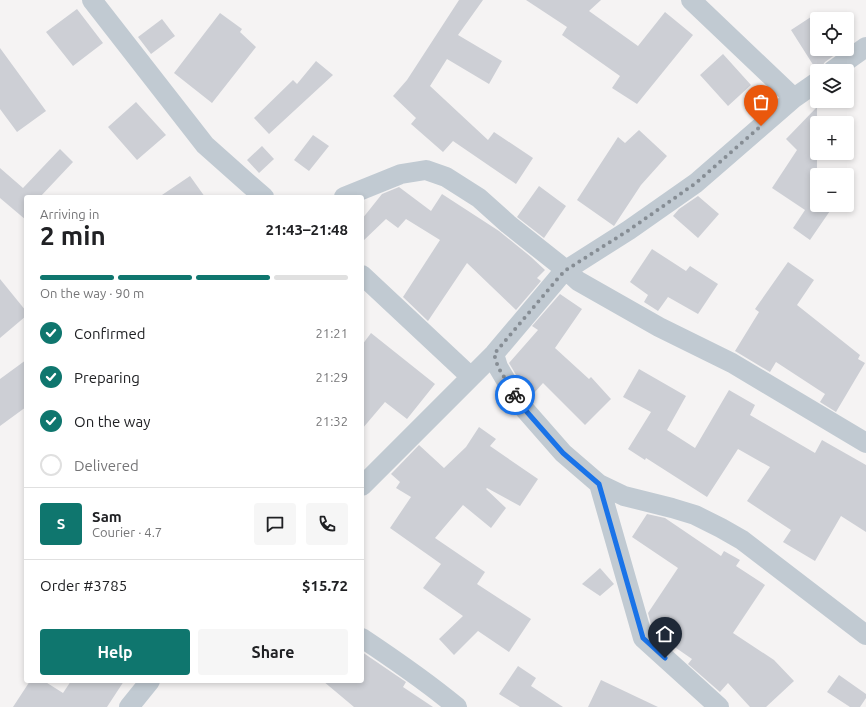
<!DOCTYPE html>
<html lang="en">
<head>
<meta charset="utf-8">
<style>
	:root { --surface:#fff; --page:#f6f6f6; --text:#202124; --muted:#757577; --line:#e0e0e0; --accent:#0f766e }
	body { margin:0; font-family:Ubuntu,sans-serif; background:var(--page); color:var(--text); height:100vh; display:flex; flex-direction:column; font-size:15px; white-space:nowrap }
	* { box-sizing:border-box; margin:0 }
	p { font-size:13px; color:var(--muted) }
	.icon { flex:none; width:22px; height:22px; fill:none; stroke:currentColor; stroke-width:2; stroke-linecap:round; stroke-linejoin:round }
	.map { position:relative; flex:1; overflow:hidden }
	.sheet { position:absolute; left:24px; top:195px; width:340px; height:488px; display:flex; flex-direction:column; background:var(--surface); border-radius:4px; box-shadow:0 2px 6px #0003 }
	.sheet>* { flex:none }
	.fabs { position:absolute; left:810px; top:12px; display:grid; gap:8px }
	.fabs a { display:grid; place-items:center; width:44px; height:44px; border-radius:4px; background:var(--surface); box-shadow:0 2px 6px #0003; font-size:20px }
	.pin { position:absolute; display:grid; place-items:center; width:34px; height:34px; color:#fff; margin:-41px -17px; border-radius:50% 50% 50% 0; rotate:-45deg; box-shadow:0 0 4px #0007 }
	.pin .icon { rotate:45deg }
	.courier { position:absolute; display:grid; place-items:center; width:40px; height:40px; margin:-20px; border:3px solid #1a73e8; border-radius:50%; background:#fff; color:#222; box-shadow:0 1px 5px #0007 }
	.head em { font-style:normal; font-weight:600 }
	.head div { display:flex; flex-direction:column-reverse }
	.head { display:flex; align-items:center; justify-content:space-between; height:68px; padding:0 16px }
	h1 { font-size:26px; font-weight:600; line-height:30px }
	.bar { display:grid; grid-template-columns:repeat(4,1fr); gap:6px 4px; align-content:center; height:48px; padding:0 16px }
	.bar i { height:5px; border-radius:3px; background:var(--line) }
	.bar .current { background:var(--accent) }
	.bar p { grid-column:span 4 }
	.line { display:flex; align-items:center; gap:10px; padding:0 16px; border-top:1px solid var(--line) }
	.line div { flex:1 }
	.round { display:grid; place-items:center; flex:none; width:42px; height:42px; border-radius:4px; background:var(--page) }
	ol { padding:0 16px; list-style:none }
	li { display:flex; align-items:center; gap:12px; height:44px }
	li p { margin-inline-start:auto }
	li .icon { padding:4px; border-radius:50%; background:var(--accent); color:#fff; stroke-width:4 }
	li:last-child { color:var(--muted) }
	li i { width:22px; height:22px; border:2px solid var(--line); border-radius:50% }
	.cta { display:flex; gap:8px; margin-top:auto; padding:8px 16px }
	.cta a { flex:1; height:46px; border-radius:4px; background:var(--accent); color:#fff; font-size:16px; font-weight:600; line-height:46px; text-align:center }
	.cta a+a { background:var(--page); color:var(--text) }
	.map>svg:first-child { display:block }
	.building { fill:#cdcfd5 }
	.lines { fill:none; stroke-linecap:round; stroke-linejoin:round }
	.street { stroke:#c1cad2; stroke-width:20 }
	.done { stroke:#868d94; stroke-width:4; stroke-dasharray:0 7.2 }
	.route { stroke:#1a73e8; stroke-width:5 }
</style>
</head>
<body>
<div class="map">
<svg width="866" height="707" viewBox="0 0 866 707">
	<rect width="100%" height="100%" fill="#f5f3f3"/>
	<!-- building -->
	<path class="building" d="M459,0H483L458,35L502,61L489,84L447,59L430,86L488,140L494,132L533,158L516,184L453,141L443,152L411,124L416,118L393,96L407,80Z
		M526,0H601L589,11L638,46L665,12L693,35L637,104L612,88L620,76L562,35L567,27Z
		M77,9L103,43L73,66L46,32Z
		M220,13L242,29L240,32L256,47L212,103L174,73Z
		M817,13L820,19H817V49H839H838L840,51L825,62L822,66L821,71H817L791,30Z
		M162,19L175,36L151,54L138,37Z
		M0,48L46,111L17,132L0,109Z
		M723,54L751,85L728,106L700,75Z
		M316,61L333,75L269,134L254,118L293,80L297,84Z
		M136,102L166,135L137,160L108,127Z
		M817,107V174L819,175H817V205H834L810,240L793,228L805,210L772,188L797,150L786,139Z
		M639,130L667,156L641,185L614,226L577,200L618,137L625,143Z
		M313,135L329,146L309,171L294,160Z
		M262,146L274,159L259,173L247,160Z
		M60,149L73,162L40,197H26V220L0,198V168L23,188Z
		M190,176L205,197H159Z
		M539,186L566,206L544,238L517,217Z
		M399,187L431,211L442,194L499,231L531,257L545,270L537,278L541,281L516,310L467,263L428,321L403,297L440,240L406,219L398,228L386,219L362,242V219L382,194Z
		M698,196L719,214L698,238L673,216L679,209Z
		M652,249L686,271L690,266L718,284L698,314L668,297L658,311L644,302L648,295L630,282Z
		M788,262L814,280L797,305L860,355L858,359L865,363L836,412L820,402L825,394L776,362L770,372L735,351L759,312L755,309Z
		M0,279L26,311V316L0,338Z
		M560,294L582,309L555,348L589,379L591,377L611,399L585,425L543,383L534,393L519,380L509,363L538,330L532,326Z
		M371,333L435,384L407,419L385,402L362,429V345Z
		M26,360V407L0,426V379Z
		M639,369L686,396L667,430L695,448L729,390L755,405L750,415L815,453L822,440L866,465V532L841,516L815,561L783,542L791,530L747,501L770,467L738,449L707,497L646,458L645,460L628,449L651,412L623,397Z
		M479,427L496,439L490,446L538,479L520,506L487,488L486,489L506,508L491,528L463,505L435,538L485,572L477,584L531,619L509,652L478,631L454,655L439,639L463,616L423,588L441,564L390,528L411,497L396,488L400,482L391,474L419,445L444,468L466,447Z
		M647,514L665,518L721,556L724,551L740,560L736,566L765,585L733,633L774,660L794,681L766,707H750L728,683L720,692L688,664L692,659L653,632L648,613L678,568L632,537Z
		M600,568L614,584L600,596L582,584Z
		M362,652L406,682L403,687L433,707H354L323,681H362Z
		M518,666L536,678L531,686L563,707H520L499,694Z
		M839,675L866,694V698L860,707H850L827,692Z
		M601,680L658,707H588Z
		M30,681H44L63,693L71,681H124L107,707H13Z"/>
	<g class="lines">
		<!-- street -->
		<path class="street" d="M92,0L205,145L250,185L264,197
			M691,0L794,98
			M832,71L866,47
			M344,197L401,174L426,170L446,177L479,198L508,224L566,270L578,281L659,327L732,363L866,443
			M362,275L471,377
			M494,354L498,367L520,404L563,453L599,484L624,496L672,508L695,515L721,528L742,540L866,635
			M599,484L643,638L719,707
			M362,486L494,354L559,277L566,270L629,230L696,183L794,98L817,82
			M362,638C395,660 427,682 457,707
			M129,707L150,681"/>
	</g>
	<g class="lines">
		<!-- done -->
		<path class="done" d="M515,395L498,367L494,354L559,277L566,270L629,230L696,183L761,126"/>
		<!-- route -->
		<path class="route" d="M515,395L520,404L563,453L599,484L643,638L665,658"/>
	</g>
</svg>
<div class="fabs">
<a><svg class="icon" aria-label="locate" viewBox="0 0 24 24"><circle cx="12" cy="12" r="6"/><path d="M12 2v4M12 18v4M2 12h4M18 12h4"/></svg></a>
<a><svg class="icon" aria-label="layers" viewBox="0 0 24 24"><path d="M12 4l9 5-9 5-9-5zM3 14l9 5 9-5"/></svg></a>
<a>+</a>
<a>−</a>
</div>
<div class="pin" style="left:761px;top:126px;background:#ea580c"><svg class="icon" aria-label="bag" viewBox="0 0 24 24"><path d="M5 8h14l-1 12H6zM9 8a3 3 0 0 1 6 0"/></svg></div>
<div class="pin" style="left:665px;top:658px;background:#1f2937"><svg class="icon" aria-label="home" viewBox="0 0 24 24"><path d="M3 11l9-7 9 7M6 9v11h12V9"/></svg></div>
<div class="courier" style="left:515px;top:395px"><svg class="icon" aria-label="bike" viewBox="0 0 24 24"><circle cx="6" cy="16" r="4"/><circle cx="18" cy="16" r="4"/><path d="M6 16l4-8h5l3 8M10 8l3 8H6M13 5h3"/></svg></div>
<section class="sheet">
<div class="head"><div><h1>2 min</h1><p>Arriving in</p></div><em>21:43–21:48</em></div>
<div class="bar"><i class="current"></i><i class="current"></i><i class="current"></i><i></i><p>On the way · 90 m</p></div>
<ol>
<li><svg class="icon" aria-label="check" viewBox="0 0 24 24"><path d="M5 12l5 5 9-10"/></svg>Confirmed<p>21:21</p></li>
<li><svg class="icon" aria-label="check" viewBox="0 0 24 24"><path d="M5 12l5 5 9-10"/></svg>Preparing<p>21:29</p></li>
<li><svg class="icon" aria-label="check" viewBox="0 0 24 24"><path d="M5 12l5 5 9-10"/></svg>On the way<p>21:32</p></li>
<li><i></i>Delivered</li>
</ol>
<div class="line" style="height:72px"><b class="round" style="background:var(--accent);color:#fff">S</b><div><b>Sam</b><p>Courier · 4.7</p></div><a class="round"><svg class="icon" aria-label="chat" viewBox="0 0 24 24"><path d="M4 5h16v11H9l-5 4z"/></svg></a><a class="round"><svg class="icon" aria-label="phone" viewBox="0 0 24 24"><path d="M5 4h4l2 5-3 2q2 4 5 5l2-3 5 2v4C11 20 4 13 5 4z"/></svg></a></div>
<div class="line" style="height:52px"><div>Order #3785</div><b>$15.72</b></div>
<div class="cta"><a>Help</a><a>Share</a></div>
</section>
</div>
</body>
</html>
